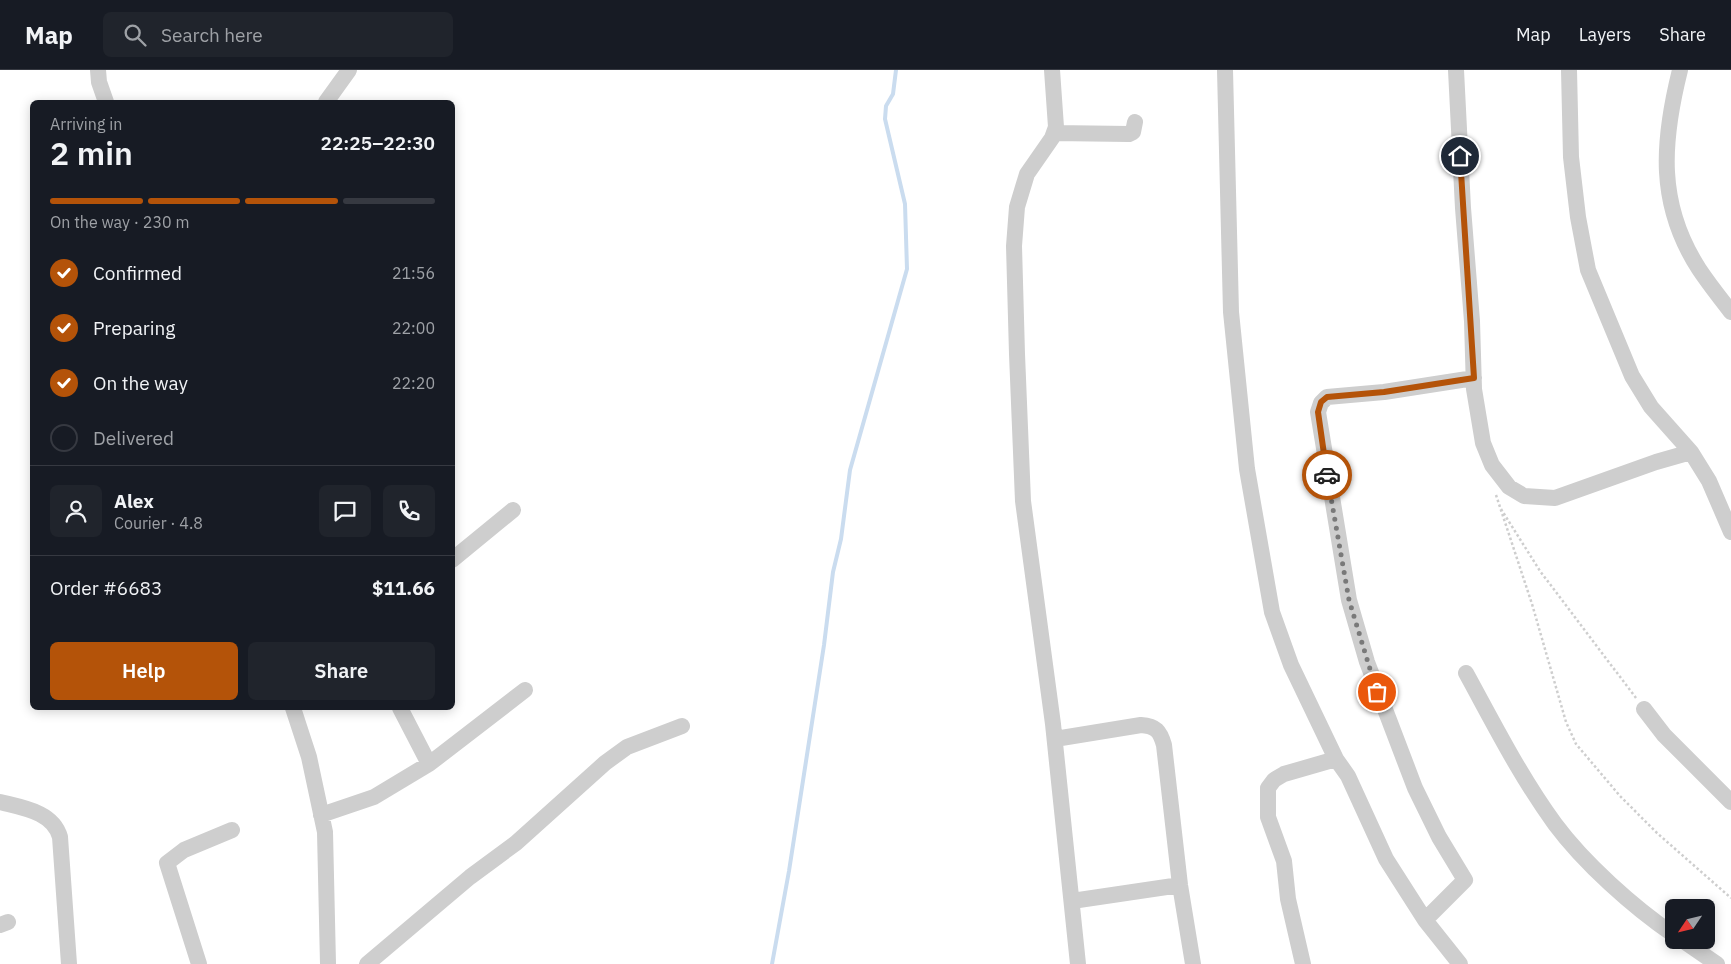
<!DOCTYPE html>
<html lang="en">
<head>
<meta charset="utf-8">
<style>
	:root { --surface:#171b24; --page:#20242c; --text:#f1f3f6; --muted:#9ea1a6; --line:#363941; --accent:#b45309 }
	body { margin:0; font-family:"IBM Plex Sans",sans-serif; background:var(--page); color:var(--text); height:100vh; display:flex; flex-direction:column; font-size:19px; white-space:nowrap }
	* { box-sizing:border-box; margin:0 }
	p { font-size:16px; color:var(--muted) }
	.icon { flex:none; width:28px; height:28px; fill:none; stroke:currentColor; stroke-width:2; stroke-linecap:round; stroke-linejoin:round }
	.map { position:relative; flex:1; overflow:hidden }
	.details { position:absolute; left:30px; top:30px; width:425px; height:610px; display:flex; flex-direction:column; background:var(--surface); border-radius:8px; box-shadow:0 2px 12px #0003 }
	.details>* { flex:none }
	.needle { width:32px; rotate:235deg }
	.controls { position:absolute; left:1665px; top:829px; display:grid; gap:10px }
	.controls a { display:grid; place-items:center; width:50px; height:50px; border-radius:8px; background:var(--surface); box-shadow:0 2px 12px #0003; font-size:25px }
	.pin { position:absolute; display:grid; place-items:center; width:42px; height:42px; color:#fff; margin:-21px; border:2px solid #fff; border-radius:50%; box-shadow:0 1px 5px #0007 }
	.courier { position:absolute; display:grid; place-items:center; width:50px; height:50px; margin:-25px; border:4px solid #b45309; border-radius:50%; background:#fff; color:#222; box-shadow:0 1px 6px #0007 }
	.head em { font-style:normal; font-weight:600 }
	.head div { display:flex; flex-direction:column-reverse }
	.head { display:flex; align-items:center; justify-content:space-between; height:85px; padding:0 20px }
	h1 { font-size:32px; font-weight:600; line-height:38px }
	.bar { display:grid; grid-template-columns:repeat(4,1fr); gap:8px 5px; align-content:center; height:60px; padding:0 20px }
	.bar i { height:6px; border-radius:4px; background:var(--line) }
	.bar .selected { background:var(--accent) }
	.bar p { grid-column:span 4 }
	.line { display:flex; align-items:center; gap:12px; padding:0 20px; border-top:1px solid var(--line) }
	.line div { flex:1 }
	.round { display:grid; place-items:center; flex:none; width:52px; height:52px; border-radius:8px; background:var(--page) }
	ol { padding:0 20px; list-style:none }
	li { display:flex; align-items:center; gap:15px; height:55px }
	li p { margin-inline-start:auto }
	li .icon { padding:5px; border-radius:50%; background:var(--accent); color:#fff; stroke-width:4 }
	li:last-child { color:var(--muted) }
	li i { width:28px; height:28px; border:2px solid var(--line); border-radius:50% }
	.action { display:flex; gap:10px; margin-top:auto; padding:10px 20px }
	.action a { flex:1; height:58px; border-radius:8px; background:var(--accent); color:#fff; font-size:20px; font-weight:600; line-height:58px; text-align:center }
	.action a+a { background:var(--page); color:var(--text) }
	header { display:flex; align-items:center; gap:30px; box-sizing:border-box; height:70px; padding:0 25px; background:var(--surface); border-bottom:1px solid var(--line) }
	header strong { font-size:24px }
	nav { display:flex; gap:28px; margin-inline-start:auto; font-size:18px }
	.search { width:350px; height:45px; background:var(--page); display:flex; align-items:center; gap:12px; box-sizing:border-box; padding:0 18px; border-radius:8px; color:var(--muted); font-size:19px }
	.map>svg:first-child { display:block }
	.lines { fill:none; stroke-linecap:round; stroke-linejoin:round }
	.stream { stroke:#cadcef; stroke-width:4 }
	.path { stroke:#cecece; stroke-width:2.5; stroke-dasharray:2.5 2.5; stroke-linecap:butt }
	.minor { stroke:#cecece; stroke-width:16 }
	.done { stroke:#797979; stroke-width:5; stroke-dasharray:0 9 }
	.route { stroke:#b45309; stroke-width:6 }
</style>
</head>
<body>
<header>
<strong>Map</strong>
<div class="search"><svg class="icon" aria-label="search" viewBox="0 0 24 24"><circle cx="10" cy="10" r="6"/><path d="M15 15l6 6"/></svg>Search here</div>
<nav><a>Map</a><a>Layers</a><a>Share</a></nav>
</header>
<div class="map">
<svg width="1731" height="894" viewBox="0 0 1731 894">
	<rect width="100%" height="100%" fill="#fff"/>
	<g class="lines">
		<!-- stream -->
		<path class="stream" d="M772,894L789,801L824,575L833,502L841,469L850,400L907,199L905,134L885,49L886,36L893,24L896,0"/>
		<!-- path -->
		<path class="path" d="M1496,425L1532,534L1566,652L1576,674L1620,726L1657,763L1731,828
			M1501,439L1540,501L1636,628"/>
		<!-- minor -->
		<path class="minor" d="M98,0L99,12L106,32
			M1052,0L1056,57L1052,68L1027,104L1017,137L1014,176L1017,284L1023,431L1053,654L1078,894
			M1225,0L1231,242L1247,399L1272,542L1291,595L1336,689L1348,706L1386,789L1425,850L1460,894
			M1456,0L1463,138L1472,251L1474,319L1483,373L1492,395L1509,417L1524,426L1555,428L1656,392L1691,382
			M1569,0L1571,87L1578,147L1588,200L1632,306L1651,337L1691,382L1709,411L1731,462
			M1680,0C1662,72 1657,134 1699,199C1709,214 1720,228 1731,242
			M326,32L349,0
			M1054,63L1129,64L1133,62L1135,52
			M452,490L513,440
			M1466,603C1494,654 1520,706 1555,754C1584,793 1633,837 1674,865
			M293,638L309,687L325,762L328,894
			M400,638L429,694
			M1644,639L1664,665L1731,732
			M1055,669L1141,655C1156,656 1160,661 1164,675L1180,815L1193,894
			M0,732C24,738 53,742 60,767L69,894
			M321,745L374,727L429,694L525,620
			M1072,831L1180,815
			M1425,850L1465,810L1439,767L1415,718L1367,592L1349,530L1318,342L1321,333L1327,327L1384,322L1474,308
			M0,855L8,852
			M1682,870L1717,894
			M199,894L167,793L184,780L232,760
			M367,894L470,807L516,773L605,693L627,677L682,656
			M1303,894L1288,829L1284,791L1268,747V718L1274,710L1284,704L1336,689"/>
	</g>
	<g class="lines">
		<!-- done -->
		<path class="done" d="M1327,405L1349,530L1377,622"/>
		<!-- route -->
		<path class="route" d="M1327,405L1318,342L1321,332L1327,327L1384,322L1474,308L1460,86"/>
	</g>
</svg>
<div class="controls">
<a><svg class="needle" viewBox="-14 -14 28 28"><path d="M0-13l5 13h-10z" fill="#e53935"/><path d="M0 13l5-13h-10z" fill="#9ea1a6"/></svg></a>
</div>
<div class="pin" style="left:1377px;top:622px;background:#ea580c"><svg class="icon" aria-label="bag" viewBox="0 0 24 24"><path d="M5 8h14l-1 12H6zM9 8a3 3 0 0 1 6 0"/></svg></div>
<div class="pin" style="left:1460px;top:86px;background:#1f2937"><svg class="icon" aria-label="home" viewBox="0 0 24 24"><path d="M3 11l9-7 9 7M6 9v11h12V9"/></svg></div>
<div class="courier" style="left:1327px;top:405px"><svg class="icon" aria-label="car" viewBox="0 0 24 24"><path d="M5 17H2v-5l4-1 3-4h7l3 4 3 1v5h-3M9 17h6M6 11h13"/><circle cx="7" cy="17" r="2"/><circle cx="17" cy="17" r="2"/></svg></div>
<section class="details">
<div class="head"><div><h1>2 min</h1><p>Arriving in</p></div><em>22:25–22:30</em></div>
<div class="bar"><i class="selected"></i><i class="selected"></i><i class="selected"></i><i></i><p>On the way · 230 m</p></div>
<ol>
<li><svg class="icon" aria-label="check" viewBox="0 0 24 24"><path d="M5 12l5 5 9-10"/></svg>Confirmed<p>21:56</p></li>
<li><svg class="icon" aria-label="check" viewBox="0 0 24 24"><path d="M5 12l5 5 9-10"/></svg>Preparing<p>22:00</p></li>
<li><svg class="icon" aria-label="check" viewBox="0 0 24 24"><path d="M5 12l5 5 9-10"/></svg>On the way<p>22:20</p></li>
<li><i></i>Delivered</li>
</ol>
<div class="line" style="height:90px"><a class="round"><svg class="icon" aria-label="person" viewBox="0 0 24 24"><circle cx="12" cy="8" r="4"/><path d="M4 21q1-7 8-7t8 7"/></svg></a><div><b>Alex</b><p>Courier · 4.8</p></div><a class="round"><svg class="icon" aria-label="chat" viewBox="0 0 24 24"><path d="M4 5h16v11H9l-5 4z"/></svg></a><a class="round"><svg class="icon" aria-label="phone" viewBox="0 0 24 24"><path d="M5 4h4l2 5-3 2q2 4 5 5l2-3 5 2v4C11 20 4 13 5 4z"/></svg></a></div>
<div class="line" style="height:65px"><div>Order #6683</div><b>$11.66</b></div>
<div class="action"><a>Help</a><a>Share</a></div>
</section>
</div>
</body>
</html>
